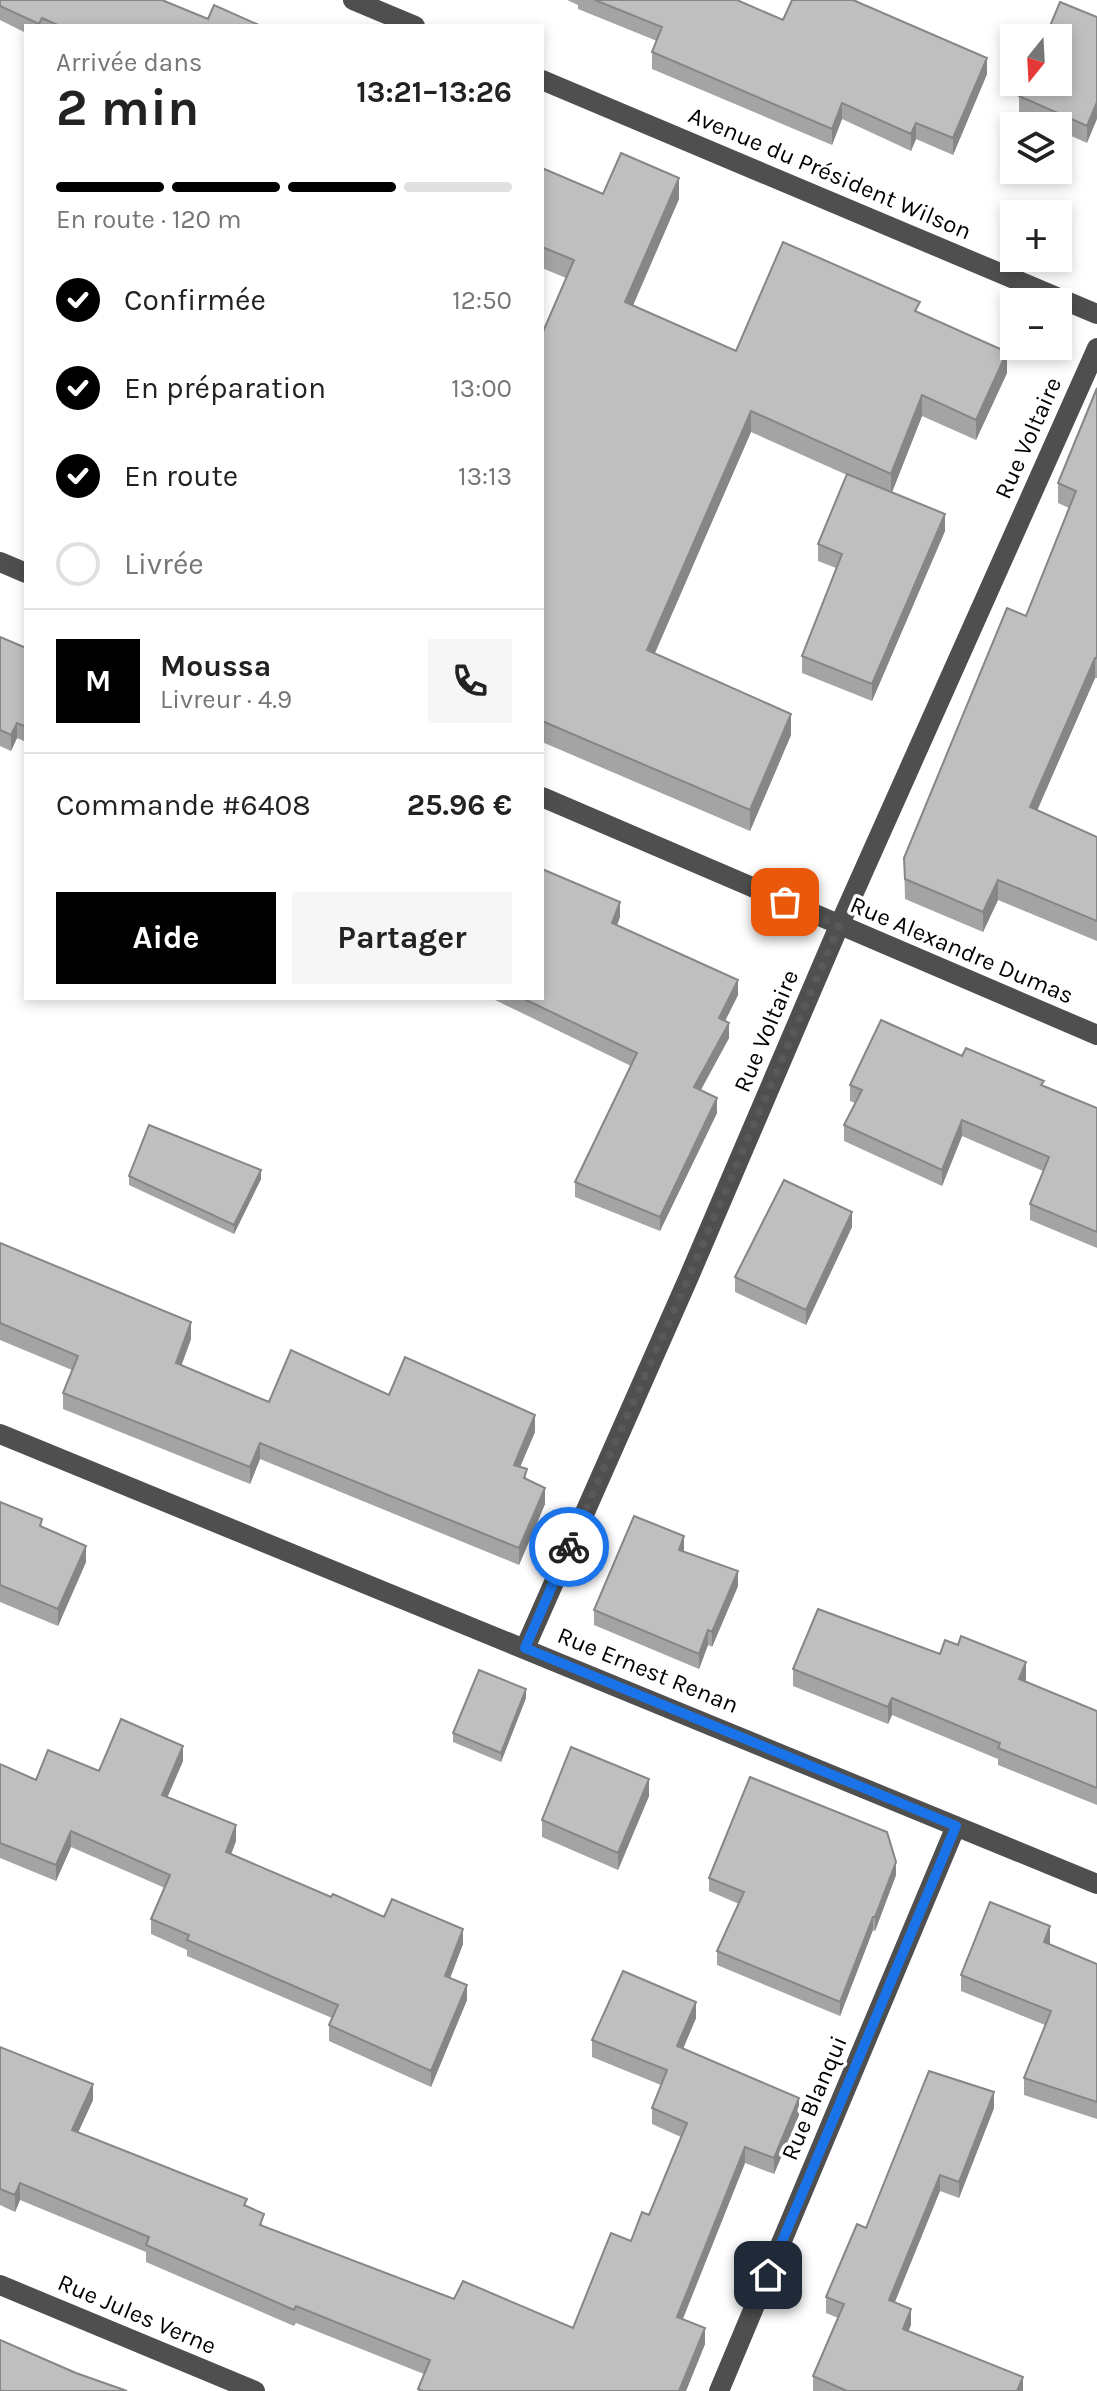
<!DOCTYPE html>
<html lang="fr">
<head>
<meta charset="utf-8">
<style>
	:root { --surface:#fff; --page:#f6f6f6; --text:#222; --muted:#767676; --line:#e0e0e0; --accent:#000 }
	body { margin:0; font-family:Karla,sans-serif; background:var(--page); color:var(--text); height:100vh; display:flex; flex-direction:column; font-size:30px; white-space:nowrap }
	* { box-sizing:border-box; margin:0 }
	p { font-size:26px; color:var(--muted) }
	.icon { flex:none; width:44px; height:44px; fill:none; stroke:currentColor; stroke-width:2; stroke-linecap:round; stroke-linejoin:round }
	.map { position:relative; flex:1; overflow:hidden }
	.details { position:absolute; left:24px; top:24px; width:520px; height:976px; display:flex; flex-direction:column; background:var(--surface); border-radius:0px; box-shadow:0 4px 12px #0003 }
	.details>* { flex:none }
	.needle { width:52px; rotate:198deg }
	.controls { position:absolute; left:1000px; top:24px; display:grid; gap:16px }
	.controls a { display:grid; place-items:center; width:72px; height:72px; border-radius:0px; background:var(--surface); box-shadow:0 4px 12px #0003; font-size:40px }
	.pin { position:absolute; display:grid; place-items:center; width:68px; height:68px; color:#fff; margin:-34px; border-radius:16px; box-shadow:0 4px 12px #0006 }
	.courier { position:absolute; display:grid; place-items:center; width:80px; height:80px; margin:-40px; border:6px solid #1a73e8; border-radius:50%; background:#fff; color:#222; box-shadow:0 2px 10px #0007 }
	.head em { font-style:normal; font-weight:700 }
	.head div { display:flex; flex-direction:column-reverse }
	.head { display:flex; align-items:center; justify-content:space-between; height:136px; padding:0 32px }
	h1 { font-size:52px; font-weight:700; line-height:60px }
	.bar { display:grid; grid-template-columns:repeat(4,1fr); gap:12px 8px; align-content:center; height:96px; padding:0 32px }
	.bar i { height:10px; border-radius:6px; background:var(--line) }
	.bar .selected { background:var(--accent) }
	.bar p { grid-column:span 4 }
	.line { display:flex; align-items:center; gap:20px; padding:0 32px; border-top:2px solid var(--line) }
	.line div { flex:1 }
	.round { display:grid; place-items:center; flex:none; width:84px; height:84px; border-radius:0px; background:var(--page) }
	ol { padding:0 32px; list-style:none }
	li { display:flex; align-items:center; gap:24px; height:88px }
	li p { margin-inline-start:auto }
	li .icon { padding:8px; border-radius:50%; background:var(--accent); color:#fff; stroke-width:4 }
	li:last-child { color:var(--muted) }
	li i { width:44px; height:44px; border:4px solid var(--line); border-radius:50% }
	.cta { display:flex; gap:16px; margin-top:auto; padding:16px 32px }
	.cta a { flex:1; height:92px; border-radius:0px; background:var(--accent); color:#fff; font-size:32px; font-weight:700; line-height:92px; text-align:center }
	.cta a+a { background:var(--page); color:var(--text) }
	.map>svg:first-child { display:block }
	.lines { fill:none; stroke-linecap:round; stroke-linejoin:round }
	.minor { stroke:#4f4f4f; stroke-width:20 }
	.wall { fill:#a4a4a4 }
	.shaded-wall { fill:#868686 }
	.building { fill:#bfbfbf; stroke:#868686; stroke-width:2 }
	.done { stroke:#595959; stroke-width:8; stroke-dasharray:0 14.4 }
	.route { stroke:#1a73e8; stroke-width:10 }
	.labels { text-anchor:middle; stroke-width:7; stroke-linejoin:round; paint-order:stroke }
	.street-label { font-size:24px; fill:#000; stroke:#fff }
</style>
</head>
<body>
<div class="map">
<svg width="1097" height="2391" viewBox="0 0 1097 2391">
	<rect width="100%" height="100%" fill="#fff"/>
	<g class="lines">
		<!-- minor -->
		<path class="minor" d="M353,0L415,26
			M542,80L1097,314
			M0,562L26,573
			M542,797L1097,1035
			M0,1434L1097,1884
			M525,1648L688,1279L839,926L1097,348
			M0,2285L255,2391
			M719,2391L956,1826"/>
	</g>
	<!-- wall -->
	<path class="wall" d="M0,0L208,19L261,26H26V33L0,20Z
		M567,0H737L783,20L792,0H857L856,1L987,74L953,155L916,139L911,151L842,119L832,145L652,69V52L657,41L578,9V5Z
		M1097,17L1087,143L1058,130V126H1048L1019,113V96Z
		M542,168L603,194L679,199L633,306L736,351L920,313L1007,373L976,440L922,416L892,492L945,531L872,701L802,673V656L836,568L818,561V544L847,475L751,432L655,653L791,735L750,831L542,742V334L566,278L542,268Z
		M1097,388V678H1095L1037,810L1097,837V941L998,900L983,932L905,899L904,858L1026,616L1069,508L1058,503V483Z
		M0,637L26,648V742L17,738L11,751L0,746Z
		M620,917L617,925L738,995L725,1021L729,1038L701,1090L717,1113L660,1231L575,1197V1182L631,1066L491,998H542Z
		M962,1056L1044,1086L1097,1108V1248L1030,1220V1204L1043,1171L962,1136L942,1186L844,1141V1125L855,1103L850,1101V1085Z
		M129,1176L261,1179L234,1234L129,1185Z
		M852,1227L806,1325L735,1292V1277Z
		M0,1243L191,1339L181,1366L269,1402L389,1395L535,1432L520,1467L527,1479L545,1504L519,1565L260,1459L250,1484L63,1409V1393L72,1370L0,1340Z
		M0,1502L42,1527L86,1562L58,1626L0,1602Z
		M684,1552L738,1586L712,1647L708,1645L699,1669L594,1625V1610Z
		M940,1654L1026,1679V1681L1097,1711V1805L998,1765V1759L892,1715L888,1724L793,1686V1669Z
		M526,1698L501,1762L453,1742V1733Z
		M183,1761L167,1797L236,1841L231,1854L331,1897L463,1944L450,1978L467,2000L431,2087L329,2041V2025L332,2018L187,1956V1950L151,1934V1919L165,1888L71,1847L56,1881L0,1858V1764L36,1780L99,1771Z
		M649,1796L618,1870L542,1837V1820Z
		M896,1875L875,1931L873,1930L840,2016L717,1965V1951L739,1904L709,1891V1878Z
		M1050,1943V1944L1097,1964V2119L1024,2095V2078L1045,2025L961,1991V1975Z
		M696,2018L683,2049L799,2115L774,2174L745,2163L683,2319L705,2344L686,2391H418L424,2374L296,2323L294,2326L146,2262V2252L20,2200L15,2212L0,2205V2047L93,2100L78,2132L247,2206L264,2227L454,2299L573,2328L649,2215L681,2137L652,2124V2108L661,2085L592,2057V2040Z
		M994,2108L959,2198L940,2191L895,2302L911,2325L908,2331L1023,2391H813V2376L838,2318L826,2313V2297L866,2228Z"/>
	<!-- shaded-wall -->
	<path class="shaded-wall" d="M987,58V74L953,155V138Z
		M1097,102V119L1087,143V126Z
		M842,103V119L832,145V129Z
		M916,123V139L911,151V134Z
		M679,178V199L625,323V302Z
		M1007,352V373L976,440V420Z
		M922,395V416L891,495V474Z
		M751,411V432L647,671V650Z
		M945,514V531L872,701V684Z
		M1095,658V678L1030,827V807Z
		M791,714V735L750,831V810Z
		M17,723V738L11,751V735Z
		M998,880V900L983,932V912Z
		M620,902V917L612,938V923Z
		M738,980V995L719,1033V1018Z
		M729,1023V1038L694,1102V1087Z
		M717,1098V1113L660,1231V1217Z
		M962,1120V1136L942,1186V1170Z
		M261,1170V1179L234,1234V1225Z
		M852,1212V1227L806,1325V1310Z
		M191,1322V1339L176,1380V1363Z
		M535,1415V1432L514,1481V1465Z
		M260,1443V1459L250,1484V1467Z
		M545,1488V1504L519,1565V1548Z
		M684,1536V1551L679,1565V1550Z
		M86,1546V1562L58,1626V1609Z
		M738,1571V1586L712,1647V1632Z
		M708,1630V1645L699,1669V1654Z
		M1026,1662V1679L1019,1696V1679Z
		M526,1689V1698L501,1762V1753Z
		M892,1698V1715L888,1724V1707Z
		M183,1746V1761L162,1810V1795Z
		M649,1779V1796L618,1870V1853Z
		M236,1825V1841L226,1868V1852Z
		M71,1831V1847L56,1881V1865Z
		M896,1862V1875L875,1931V1917Z
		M873,1917V1930L840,2016V2002Z
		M1050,1926V1943L1044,1958V1942Z
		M463,1929V1944L445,1991V1976Z
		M467,1985V2000L431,2087V2071Z
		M696,2002V2018L677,2063V2046Z
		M93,2084V2100L72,2146V2130Z
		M994,2092V2108L959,2198V2182Z
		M799,2098V2115L774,2174V2158Z
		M745,2147V2163L677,2333V2317Z
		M940,2175V2191L889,2316V2300Z
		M20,2183V2200L15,2212V2195Z
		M911,2309V2325L903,2345V2329Z
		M705,2328V2344L686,2391H679Z
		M1023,2377V2391H1017Z"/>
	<!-- building -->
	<path class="building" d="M0,0H162L208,19L214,5L261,26H60L42,18L39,24L0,6Z
		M595,0H737L783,20L792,0H853L987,58L953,138L916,123L911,134L842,103L832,129L652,52L662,27Z
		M1060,2L1097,17V102L1087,126L1019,96L1025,82H1058V38H1045Z
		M621,153L679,178L625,302L736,351L783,242L920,302L915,311L1007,352L976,420L922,395L891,474L751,411L647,650L791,714L750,810L542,721V334L574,260L542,247V168L603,194Z
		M1097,388V658H1095L1030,807L1097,837V921L998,880L983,912L905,879L904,858L1007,608L1026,616L1076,491L1058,483Z
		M847,474L945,514L872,684L802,656L842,554L818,544Z
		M0,637L26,648V727L17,723L11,735L0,730Z
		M542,869L620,902L612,923L738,980L719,1018L729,1023L694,1087L717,1098L660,1217L575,1182L637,1053L522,998H542Z
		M881,1020L962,1056L966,1048L1044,1081L1041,1085L1097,1108V1232L1030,1204L1049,1157L962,1120L942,1170L844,1125L862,1090L850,1085Z
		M149,1125L261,1170L234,1225L129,1176Z
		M784,1180L852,1212L806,1310L735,1277Z
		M0,1243L191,1322L176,1363L269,1402L291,1350L389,1395L405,1357L535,1415L514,1465L527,1469L524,1478L545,1488L519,1548L260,1443L250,1467L63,1393L78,1356L0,1323Z
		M0,1502L42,1519L40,1526L86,1546L58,1609L0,1585Z
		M634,1516L684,1536L679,1550L738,1571L712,1632L708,1630L699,1654L594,1610Z
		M818,1609L940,1654L945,1640L958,1645L961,1636L1026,1662L1019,1679L1097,1711V1788L998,1748L1000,1743L892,1698L888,1707L793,1669Z
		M479,1670L526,1689L501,1753L453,1733Z
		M121,1719L183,1746L162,1795L236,1825L226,1852L331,1897L333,1894L384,1917L392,1899L463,1929L445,1976L467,1985L431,2071L329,2025L338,2005L187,1940L189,1935L151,1919L170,1875L71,1831L56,1865L0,1843V1764L36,1780L48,1750L99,1771Z
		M571,1747L649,1779L618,1853L542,1820Z
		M750,1777L887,1832L896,1862L875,1917H873L840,2002L717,1951L744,1892L709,1878Z
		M990,1902L1050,1926L1044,1942L1097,1964V2102L1024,2078L1051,2011L961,1975Z
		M623,1971L696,2002L677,2046L799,2098L774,2158L745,2147L677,2317L705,2328L679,2391H423L418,2389L430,2360L296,2306L294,2310L146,2245L149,2237L20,2183L15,2195L0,2189V2047L93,2084L72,2130L247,2199L244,2205L264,2214L260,2225L454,2299L463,2281L573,2328L611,2233L631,2241L642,2212L649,2215L687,2123L652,2108L667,2070L592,2040Z
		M929,2071L994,2092L959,2182L940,2175L889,2300L911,2309L903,2329L1023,2377L1017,2391H847L813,2376L844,2304L826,2297L857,2224L866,2228Z
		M0,2340L76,2373L127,2391H0Z"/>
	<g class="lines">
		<!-- done -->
		<path class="done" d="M569,1547L688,1279L839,926L785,902"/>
		<!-- route -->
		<path class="route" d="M569,1547L525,1648L956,1826L768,2275"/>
	</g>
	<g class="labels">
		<!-- street labels -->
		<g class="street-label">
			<text transform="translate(830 173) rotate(23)" y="8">Avenue du Président Wilson</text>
			<text transform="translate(1028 438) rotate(-66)" y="8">Rue Voltaire</text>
			<text transform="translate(962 950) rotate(23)" y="8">Rue Alexandre Dumas</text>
			<text transform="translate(766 1031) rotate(-67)" y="8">Rue Voltaire</text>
			<text transform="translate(648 1670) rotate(22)" y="8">Rue Ernest Renan</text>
			<text transform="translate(814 2098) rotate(-67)" y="8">Rue Blanqui</text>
			<text transform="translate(137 2314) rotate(23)" y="8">Rue Jules Verne</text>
		</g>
	</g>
</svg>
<div class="controls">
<a><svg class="needle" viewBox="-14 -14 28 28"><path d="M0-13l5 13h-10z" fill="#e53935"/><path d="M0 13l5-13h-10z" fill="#767676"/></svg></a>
<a><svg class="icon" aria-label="layers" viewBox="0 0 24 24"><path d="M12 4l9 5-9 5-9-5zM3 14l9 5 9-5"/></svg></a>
<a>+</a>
<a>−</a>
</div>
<div class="pin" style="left:785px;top:902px;background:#ea580c"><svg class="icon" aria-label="bag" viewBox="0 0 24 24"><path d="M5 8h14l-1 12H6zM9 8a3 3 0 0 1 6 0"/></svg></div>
<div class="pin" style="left:768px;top:2275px;background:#1f2937"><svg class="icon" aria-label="home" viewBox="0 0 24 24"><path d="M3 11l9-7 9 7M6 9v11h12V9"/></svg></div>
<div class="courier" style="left:569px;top:1547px"><svg class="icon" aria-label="bike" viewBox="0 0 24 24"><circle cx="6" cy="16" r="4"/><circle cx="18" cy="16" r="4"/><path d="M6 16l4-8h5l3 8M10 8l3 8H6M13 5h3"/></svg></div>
<section class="details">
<div class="head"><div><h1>2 min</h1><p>Arrivée dans</p></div><em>13:21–13:26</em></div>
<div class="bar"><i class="selected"></i><i class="selected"></i><i class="selected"></i><i></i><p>En route · 120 m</p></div>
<ol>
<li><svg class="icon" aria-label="check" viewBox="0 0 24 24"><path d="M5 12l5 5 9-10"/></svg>Confirmée<p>12:50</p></li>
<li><svg class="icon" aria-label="check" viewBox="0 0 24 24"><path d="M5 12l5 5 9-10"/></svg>En préparation<p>13:00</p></li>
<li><svg class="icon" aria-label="check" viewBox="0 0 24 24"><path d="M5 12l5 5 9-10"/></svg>En route<p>13:13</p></li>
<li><i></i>Livrée</li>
</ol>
<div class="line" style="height:144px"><b class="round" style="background:var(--accent);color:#fff">M</b><div><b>Moussa</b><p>Livreur · 4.9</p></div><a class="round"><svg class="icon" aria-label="phone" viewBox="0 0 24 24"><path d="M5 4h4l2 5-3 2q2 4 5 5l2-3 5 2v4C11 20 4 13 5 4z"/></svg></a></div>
<div class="line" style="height:104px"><div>Commande #6408</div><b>25.96 €</b></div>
<div class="cta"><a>Aide</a><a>Partager</a></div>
</section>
</div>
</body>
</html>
